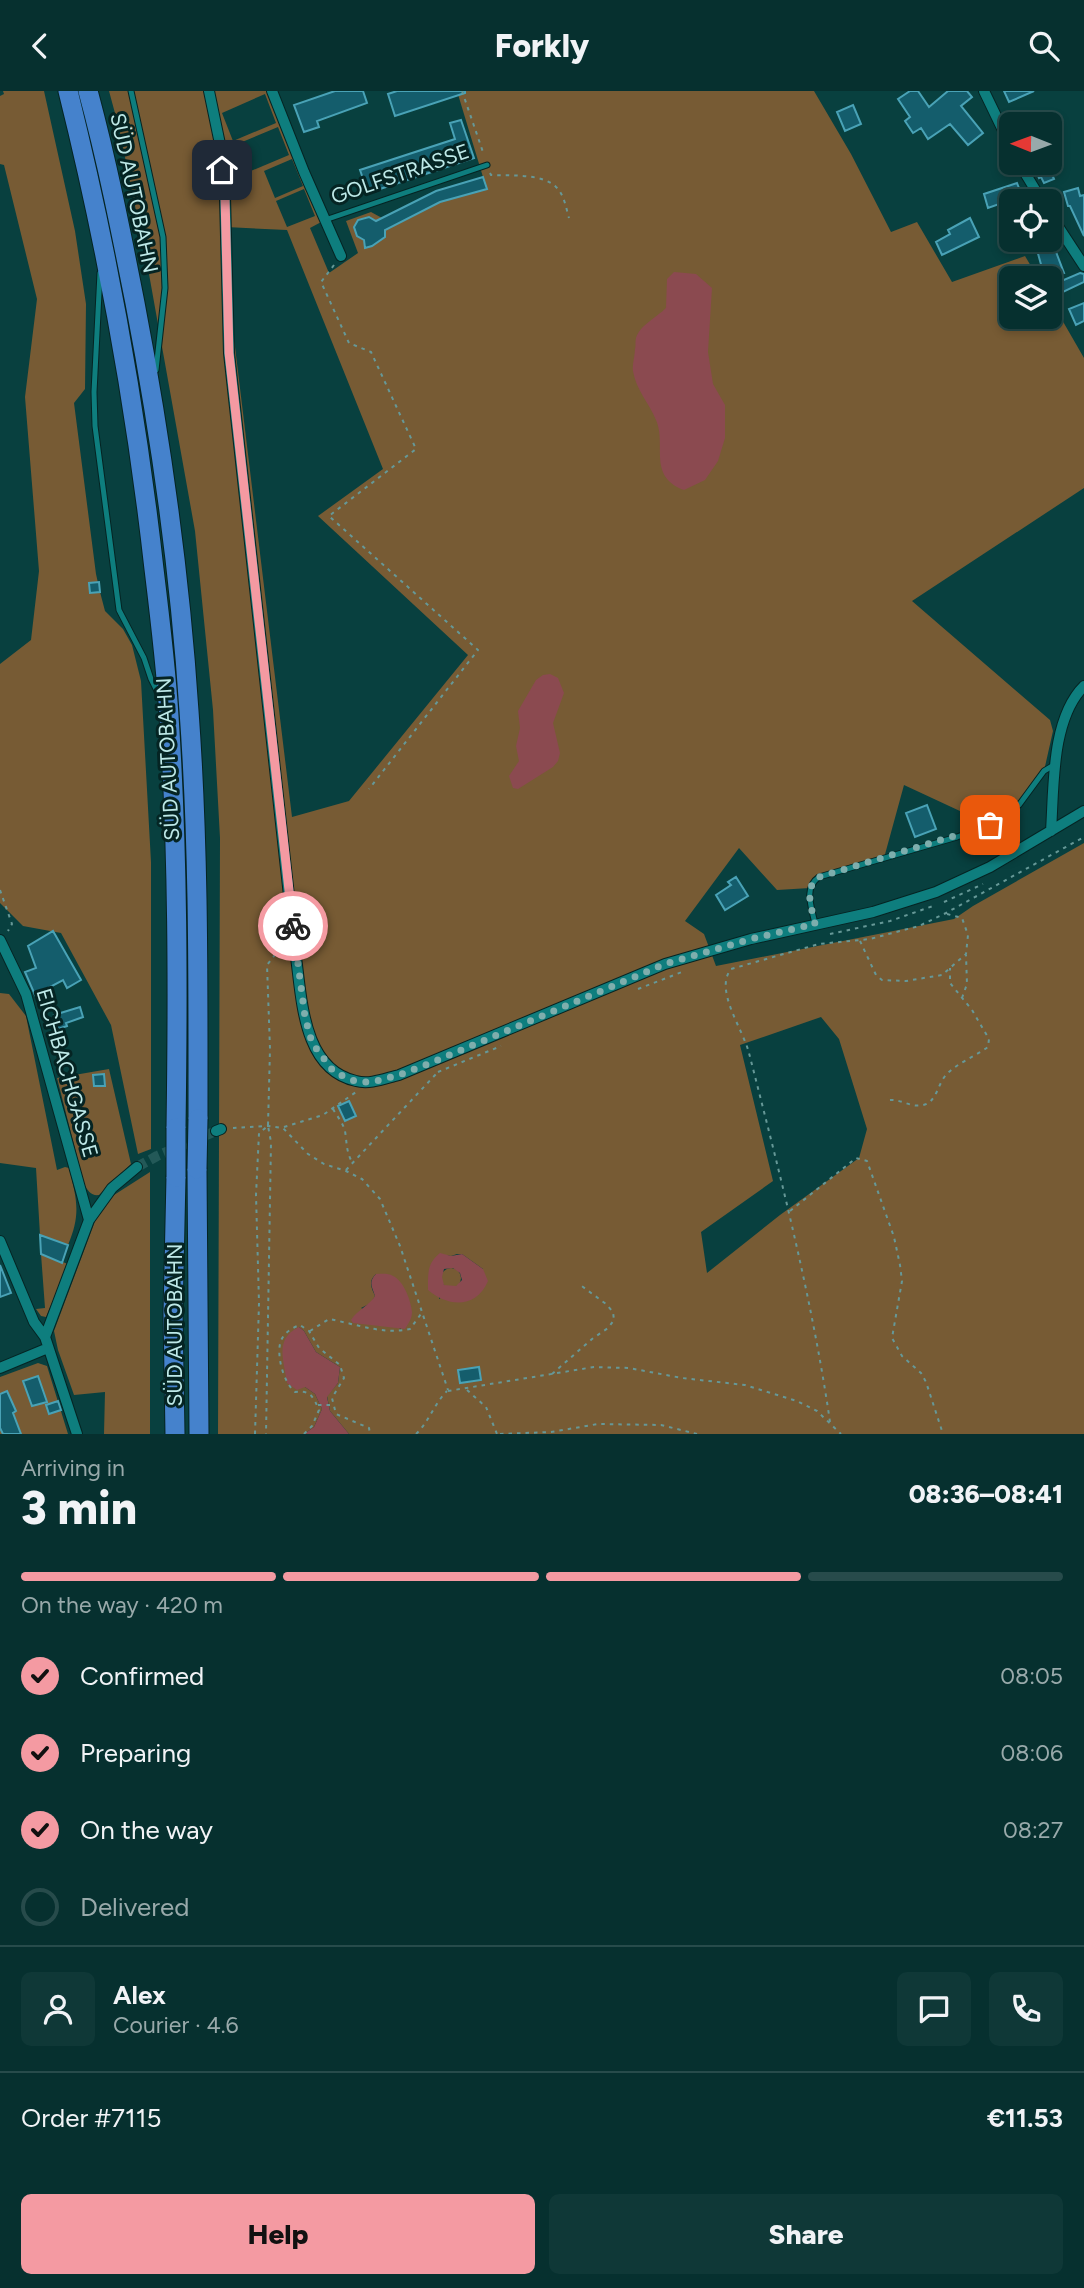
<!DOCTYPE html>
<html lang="en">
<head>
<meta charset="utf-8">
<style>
	:root { --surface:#06302f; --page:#0f3837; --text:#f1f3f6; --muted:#98a9aa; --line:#274b4b; --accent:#f49aa2 }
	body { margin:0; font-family:Figtree,sans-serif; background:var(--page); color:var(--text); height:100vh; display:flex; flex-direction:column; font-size:26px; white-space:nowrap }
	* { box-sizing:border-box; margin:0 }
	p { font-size:23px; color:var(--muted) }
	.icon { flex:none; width:38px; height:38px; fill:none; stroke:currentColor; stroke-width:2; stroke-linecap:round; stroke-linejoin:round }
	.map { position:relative; height:1343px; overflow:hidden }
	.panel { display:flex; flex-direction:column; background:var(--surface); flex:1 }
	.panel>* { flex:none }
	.needle { width:46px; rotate:271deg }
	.controls { position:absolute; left:999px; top:21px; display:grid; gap:14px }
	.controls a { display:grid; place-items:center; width:63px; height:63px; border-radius:10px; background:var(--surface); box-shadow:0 4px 10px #0003,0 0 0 2px var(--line); font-size:35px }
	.pin { position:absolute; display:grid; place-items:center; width:60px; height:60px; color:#fff; margin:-30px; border-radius:14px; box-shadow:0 4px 10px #0006 }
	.courier { position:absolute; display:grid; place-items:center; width:70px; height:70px; margin:-35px; border:5px solid #f49aa2; border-radius:50%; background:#fff; color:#222; box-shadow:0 2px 9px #0007 }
	.overview em { font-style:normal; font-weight:800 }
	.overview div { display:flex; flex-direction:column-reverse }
	.overview { display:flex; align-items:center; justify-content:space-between; height:119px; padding:0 21px }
	h1 { font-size:46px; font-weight:800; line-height:52px }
	.bar { display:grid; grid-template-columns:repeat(4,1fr); gap:10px 7px; align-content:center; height:84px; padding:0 21px }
	.bar i { height:9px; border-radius:5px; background:var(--line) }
	.bar .on { background:var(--accent) }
	.bar p { grid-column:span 4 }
	.line { display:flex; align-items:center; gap:18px; padding:0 21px; border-top:2px solid var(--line) }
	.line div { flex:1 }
	.round { display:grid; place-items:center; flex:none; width:74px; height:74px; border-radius:10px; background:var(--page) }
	ol { padding:0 21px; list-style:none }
	li { display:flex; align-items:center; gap:21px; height:77px }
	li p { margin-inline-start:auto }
	li .icon { padding:7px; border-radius:50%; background:var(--accent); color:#111; stroke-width:4 }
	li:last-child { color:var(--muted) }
	li i { width:38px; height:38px; border:4px solid var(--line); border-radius:50% }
	.action { display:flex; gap:14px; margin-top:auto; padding:14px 21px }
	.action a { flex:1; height:80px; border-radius:10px; background:var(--accent); color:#111; font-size:28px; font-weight:800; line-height:80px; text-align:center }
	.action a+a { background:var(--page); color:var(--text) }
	header { display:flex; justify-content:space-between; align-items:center; height:91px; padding:0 21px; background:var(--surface); font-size:32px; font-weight:800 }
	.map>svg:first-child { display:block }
	.green { fill:#775b34; fill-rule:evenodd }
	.water { fill:#8b4a50; fill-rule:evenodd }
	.building { fill:#145d6c; stroke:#49a2b6; stroke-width:2 }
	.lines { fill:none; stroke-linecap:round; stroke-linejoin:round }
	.street-tunnel { stroke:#235958; stroke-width:10; stroke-dasharray:10 5; stroke-linecap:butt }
	.lane-casing { stroke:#052423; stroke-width:7 }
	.street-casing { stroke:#052423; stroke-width:12 }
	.highway-casing { stroke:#052423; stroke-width:21 }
	.path { stroke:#669897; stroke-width:2; stroke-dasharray:3.5 5; stroke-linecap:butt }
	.lane { stroke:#0e7e7e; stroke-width:5 }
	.street { stroke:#0e7e7e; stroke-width:10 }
	.highway { stroke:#4582cc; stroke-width:19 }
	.highway-bridge-casing { stroke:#052423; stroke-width:21; stroke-linecap:butt }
	.highway-bridge { stroke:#4582cc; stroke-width:19 }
	.done { stroke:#7eaead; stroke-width:7; stroke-dasharray:0 12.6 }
	.route { stroke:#f49aa2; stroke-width:9 }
	.labels { text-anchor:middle; stroke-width:6; stroke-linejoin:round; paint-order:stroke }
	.street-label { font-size:21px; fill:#bee9e8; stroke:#052423 }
</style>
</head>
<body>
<header><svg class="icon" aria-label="back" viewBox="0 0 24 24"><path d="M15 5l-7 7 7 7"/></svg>Forkly<svg class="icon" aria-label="search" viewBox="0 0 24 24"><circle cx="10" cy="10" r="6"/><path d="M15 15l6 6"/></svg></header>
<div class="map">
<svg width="1084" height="1343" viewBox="0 0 1084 1343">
	<rect width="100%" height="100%" fill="#08403f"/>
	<!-- green -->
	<path class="green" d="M3,0H44L75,140L86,213L85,298L74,312L96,483L100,501L105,520L123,538L132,554L141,590L151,771V1058L138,1063L111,934L61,842L23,835L0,812V573L31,549L39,480L25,306L37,208L4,74L0,73V5L4,3Z
		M109,0H272L325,129L310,137L329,182L358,162L346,130L371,121L382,127L436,100L483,86L457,0H814L851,63L891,141L917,131L952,191L1025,165L1038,187H1012V226H1050V208L1084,267V397L912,510L1050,629L1053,640L1044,680L1019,714L990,734L904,694L884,767L819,786L810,797L777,799L739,757L685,830L704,843L716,875L954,828L973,815L1084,752V1343H349L330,1320L327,1305L338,1292L340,1276L316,1261L304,1240L299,1236L305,1296L315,1303L322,1318L314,1336L304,1343H218L220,747L213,619L195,440L149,183L119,37ZM265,3L276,32L233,50L222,22ZM278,36L289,64L246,82L235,54ZM292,68L303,95L275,107L264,80ZM304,98L315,125L287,136L276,110ZM226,136L287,139L383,378L318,425L468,564L349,710L292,726L235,256L227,211ZM821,926L839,948L867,1038L859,1067L780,1124L707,1182L701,1141L773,1090L740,954ZM457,1163H462L483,1178L439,1208L444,1164L451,1165ZM376,1183L401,1238L361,1217L371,1212L375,1205C371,1196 368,1190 376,1183Z
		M0,902L9,903L26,925L57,1079L65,1076L69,1077C77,1109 81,1123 68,1154L40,1144L36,1077L0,1072Z
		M109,978L131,1073L99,1104C91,1105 88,1100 84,1093L57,987Z
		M150,1081V1343H104L105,1301L74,1304L58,1259L54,1240L97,1125L114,1104Z
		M41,1163L68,1173L46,1226L41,1225L36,1218L45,1217Z
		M441 1187a10 10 0 1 1 20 0a10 10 0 1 1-20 0Z
		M38,1272L47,1275L68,1343H0V1286Z"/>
	<!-- water -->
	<path class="water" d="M674,181L696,183L712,197L708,261L713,293L725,314V347L718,370L705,389L684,399C647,385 667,354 656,329C649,312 636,299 633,280C632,273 635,265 635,258C636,255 635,251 636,247C640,234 656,227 666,217L667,188Z
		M550,583L558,587L564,602L553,632L560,662L558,670L553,676L518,698L513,697L509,685L519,670L516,655L520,637L518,620L536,589L543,584Z
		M440,1162L451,1165L462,1163L483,1178L488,1190C476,1218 448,1216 428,1199C428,1183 427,1172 440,1162ZM453,1177L460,1182L462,1189L456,1195L444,1194L442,1186L444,1178Z
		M376,1183C382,1183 388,1182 393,1185C404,1190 411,1210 412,1221C412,1228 408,1233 405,1238L353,1232L351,1229C357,1219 369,1215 375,1205C372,1196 368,1191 376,1183Z
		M299,1236L304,1240L316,1261L340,1276L338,1292L327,1306L330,1320L349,1343H304L314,1336L322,1318L315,1303L305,1296L297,1299L287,1292C284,1269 274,1248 299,1236Z"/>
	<!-- building -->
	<path class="building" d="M335,0H363L367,12L317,30L319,36L304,41L294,14Z
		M397,0H465V2L395,25L388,3Z
		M910,0H918L929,16L948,0H967L972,6L961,15L983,42L968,54L950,33L928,48L921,37L913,42L905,30L910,26L898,8Z
		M1004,0H1034L1009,11Z
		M853,14L861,33L845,40L837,21Z
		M461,29L474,67L368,102L360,79L455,48L450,32Z
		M1033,72H1051L1054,80L1051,81L1054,88L1044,92L1041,86L1039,87Z
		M483,86L487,98L440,111L385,139V146L372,155L365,157L364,149L357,145L354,136L358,129L369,126L376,130L436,100Z
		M1017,92L1022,105L988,117L984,103Z
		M1078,97L1080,105L1084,104V145L1070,115H1068L1064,101Z
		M970,127L979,146L942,164L936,151L950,143L948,139Z
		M1053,153L1064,182L1052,184L1042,177L1037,159Z
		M1080,182L1084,183V191L1063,201L1059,191Z
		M1084,212V230L1076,234L1069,218Z
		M99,491L100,501L90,502L89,492Z
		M927,714L936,738L915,746L906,722Z
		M736,786L748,805L725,819L716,804L731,794L728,791Z
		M53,840L81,889L67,897L63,889L35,904L25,881L36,877L28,855Z
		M80,916L83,926L66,932L67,935L58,938L54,924Z
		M104,983L105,995H94L93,984Z
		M349,1010L356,1025L345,1030L338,1015Z
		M40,1144L68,1154L62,1172L41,1163Z
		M0,1174L11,1202L0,1206Z
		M479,1276L481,1289L460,1292L458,1279Z
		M38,1285L47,1311L32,1315L23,1290Z
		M7,1300L16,1320L13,1322L21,1343H3L0,1337V1303Z
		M58,1310L61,1319L49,1323L46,1314Z"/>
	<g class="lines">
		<!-- street-tunnel -->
		<path class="street-tunnel" d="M137,1076L157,1065L216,1040"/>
		<!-- lane casing -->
		<g class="lane-casing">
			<path id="lane" d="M131,0L163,146L165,197L156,279
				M325,129L487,74
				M100,182L94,301L95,335L119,519L144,567L151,588L160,606
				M815,833C812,817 803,797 819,786L957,746L990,734L1019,714L1044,680L1054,674"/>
		</g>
		<!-- street casing -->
		<g class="street-casing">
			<path id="street" d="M209,0L220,53L225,106L229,262L295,859C302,904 301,978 356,990C370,994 386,987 399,984L665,873L751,848L873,821L936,801L990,776L1084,720
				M272,0L304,81L341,165
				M984,0L1012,58
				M1019,72L1042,110
				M1050,123L1084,175
				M1051,740C1054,696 1051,628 1084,595
				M0,849L26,903L89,1129
				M216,1040L221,1038
				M0,1150L34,1231L45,1246
				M0,1277L48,1257
				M77,1343L45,1246L89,1129L112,1097L137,1076"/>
		</g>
		<!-- highway casing -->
		<g class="highway-casing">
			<path id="highway" d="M68,0C107,157 136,317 154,478C160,527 166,576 169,625C178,762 178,899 176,1037
				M88,0C107,70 121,141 135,212C161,347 180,483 189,620C199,756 198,892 198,1028
				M197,1078L199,1343
				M175,1343L173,1223L176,1086"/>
		</g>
		<!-- path -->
		<path class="path" d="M462,0L484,64
			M490,82L491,84C510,85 542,82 556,96C564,103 566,117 569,127
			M334,174L321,191L349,252L371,261L416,358L329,425L478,559L369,698
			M0,799L12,833L8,840
			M944,811L983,793
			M830,843L890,830L936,814
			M860,850L876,884L882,889L906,890L942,884L966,863L968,844L962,827L947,823
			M638,898L682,881
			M962,907L967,893L966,864
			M438,981L501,955
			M890,1009C901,1008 911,1017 923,1014C937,1011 937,994 946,984C957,972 974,966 988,956L989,948L972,919L950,892V877
			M333,1018C337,1025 343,1032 345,1040C347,1052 346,1060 352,1071
			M268,1034L270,958L267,874L278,860H283
			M284,1036L323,1024L356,1001
			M233,1037L268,1035L283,1037L308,1063L324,1073L346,1080L362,1088L380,1108L400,1155L448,1299
			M346,1079L437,982
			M790,1120L856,1067L867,1070L894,1146L900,1174L902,1190L892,1247L902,1265L921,1282L926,1291L943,1343
			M310,1240L329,1228C356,1233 383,1244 410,1238L421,1223
			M552,1283L592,1248L608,1237L614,1229L613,1221L606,1213L579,1193
			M467,1299L486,1316L497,1343
			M448,1300L594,1276L629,1277L682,1287L745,1294L797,1310L817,1320L841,1343
			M318,1314H333
			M830,1331C812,1207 780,1083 749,962C743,938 714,899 731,878L819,853L870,848L919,835L946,822L1084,746
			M255,1343L259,1212L256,1104L259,1042L268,1035L271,1051L266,1343
			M304,1343L312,1335L319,1319C313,1305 310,1299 295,1301C284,1292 277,1267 280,1253C282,1243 291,1237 300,1234L309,1240L319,1257L340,1274L344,1287L332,1307L336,1323L369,1337L370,1343
			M416,1343C429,1331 434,1313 447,1300
			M500,1343L551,1341L598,1333L661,1334L697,1343"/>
		<!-- lane -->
		<use href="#lane" class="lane"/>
		<!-- street -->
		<use href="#street" class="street"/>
		<!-- highway -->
		<use href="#highway" class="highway"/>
		<!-- highway-bridge casing -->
		<g class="highway-bridge-casing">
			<path id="highway-bridge" d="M197,1078L198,1028
				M176,1086V1037"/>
		</g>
		<!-- highway-bridge -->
		<use href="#highway-bridge" class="highway-bridge"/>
	</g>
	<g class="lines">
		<!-- done -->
		<path class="done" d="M293,835L305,926L312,952L334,981L357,991H373L399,984L433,971L665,873L751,848L815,833C812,817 803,797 819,786L990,734"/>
		<!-- route -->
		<path class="route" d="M222,79L225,106L229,262L293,835"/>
	</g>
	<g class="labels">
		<!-- street labels -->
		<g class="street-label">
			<text transform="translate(400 83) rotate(-19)" y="7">GOLFSTRASSE</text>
			<text transform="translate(134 102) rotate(78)" y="7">SÜD AUTOBAHN</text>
			<text transform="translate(168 668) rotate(-93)" y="7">SÜD AUTOBAHN</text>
			<text transform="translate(67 982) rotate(74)" y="7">EICHBACHGASSE</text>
			<text transform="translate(175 1234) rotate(-90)" y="7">SÜD AUTOBAHN</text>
		</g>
	</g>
</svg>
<div class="controls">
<a><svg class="needle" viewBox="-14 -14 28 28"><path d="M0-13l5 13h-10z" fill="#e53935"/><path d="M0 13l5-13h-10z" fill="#98a9aa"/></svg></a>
<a><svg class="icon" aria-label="locate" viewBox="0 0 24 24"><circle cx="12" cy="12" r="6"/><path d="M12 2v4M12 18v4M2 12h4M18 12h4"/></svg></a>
<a><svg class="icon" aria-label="layers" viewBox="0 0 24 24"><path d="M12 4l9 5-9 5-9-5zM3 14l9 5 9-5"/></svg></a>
</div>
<div class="pin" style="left:990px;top:734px;background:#ea580c"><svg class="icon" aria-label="bag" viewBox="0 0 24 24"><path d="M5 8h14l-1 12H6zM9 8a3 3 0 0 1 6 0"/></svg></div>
<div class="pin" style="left:222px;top:79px;background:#1f2937"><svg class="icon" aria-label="home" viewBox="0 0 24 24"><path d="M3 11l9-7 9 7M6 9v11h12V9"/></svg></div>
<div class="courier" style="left:293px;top:835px"><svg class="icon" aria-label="bike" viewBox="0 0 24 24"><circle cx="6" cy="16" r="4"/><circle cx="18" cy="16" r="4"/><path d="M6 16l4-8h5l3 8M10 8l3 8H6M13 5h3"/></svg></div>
</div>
<section class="panel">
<div class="overview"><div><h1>3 min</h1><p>Arriving in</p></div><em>08:36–08:41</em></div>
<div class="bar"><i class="on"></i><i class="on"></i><i class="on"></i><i></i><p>On the way · 420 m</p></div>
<ol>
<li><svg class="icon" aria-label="check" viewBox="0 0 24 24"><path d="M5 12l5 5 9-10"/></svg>Confirmed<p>08:05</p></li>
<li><svg class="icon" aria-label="check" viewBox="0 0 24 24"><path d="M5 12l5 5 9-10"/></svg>Preparing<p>08:06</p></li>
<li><svg class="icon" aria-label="check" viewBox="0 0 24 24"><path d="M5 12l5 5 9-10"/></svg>On the way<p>08:27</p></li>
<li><i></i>Delivered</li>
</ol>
<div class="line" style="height:126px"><a class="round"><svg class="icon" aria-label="person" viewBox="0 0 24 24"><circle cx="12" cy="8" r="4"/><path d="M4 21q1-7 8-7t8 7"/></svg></a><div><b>Alex</b><p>Courier · 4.6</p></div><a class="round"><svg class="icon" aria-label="chat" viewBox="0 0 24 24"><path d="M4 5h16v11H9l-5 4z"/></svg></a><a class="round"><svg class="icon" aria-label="phone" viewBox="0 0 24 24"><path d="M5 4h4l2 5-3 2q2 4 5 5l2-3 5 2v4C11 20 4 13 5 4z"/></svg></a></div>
<div class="line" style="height:91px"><div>Order #7115</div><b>€11.53</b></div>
<div class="action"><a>Help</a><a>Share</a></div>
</section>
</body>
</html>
